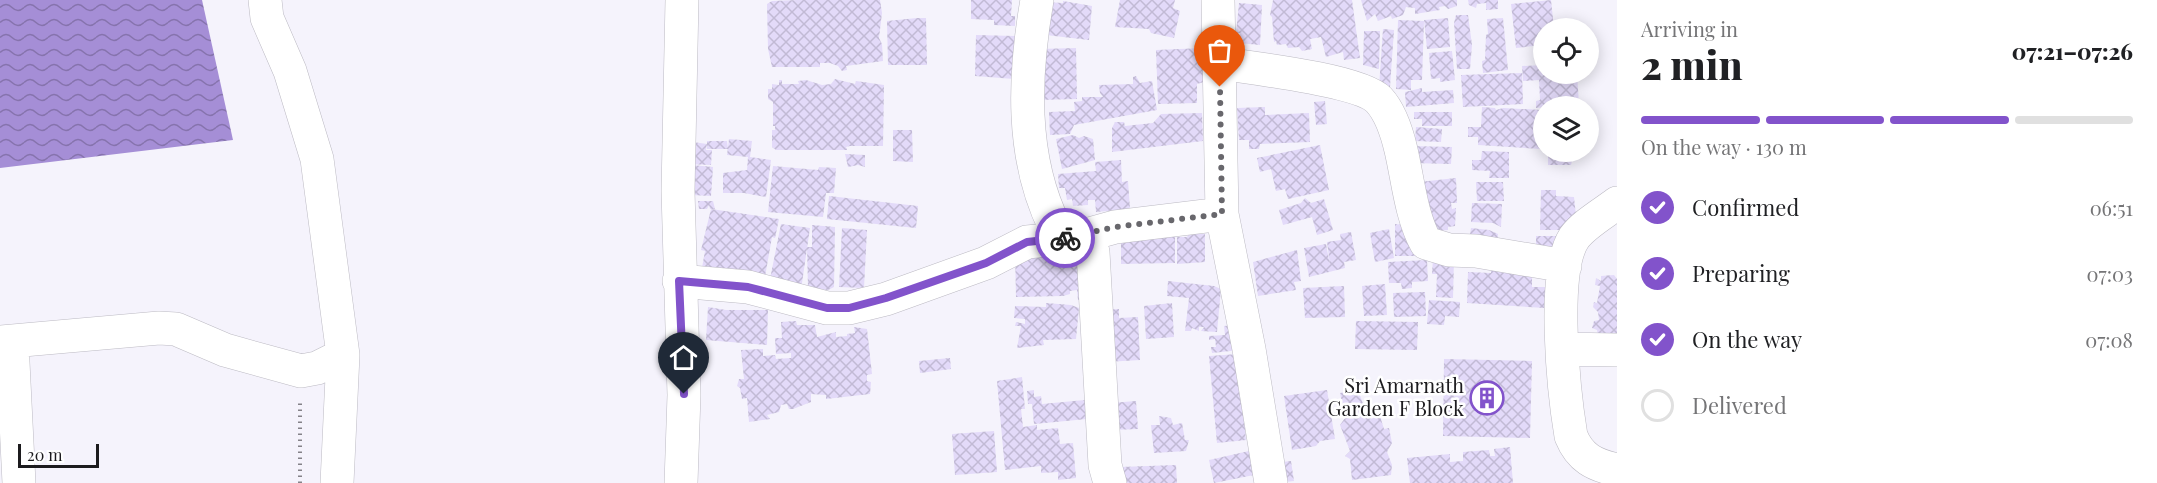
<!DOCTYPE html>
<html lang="en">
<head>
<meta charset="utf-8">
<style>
	:root { --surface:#fff; --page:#f6f6f6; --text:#202124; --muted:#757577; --line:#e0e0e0; --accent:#8253cb }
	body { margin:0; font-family:"Playfair Display",serif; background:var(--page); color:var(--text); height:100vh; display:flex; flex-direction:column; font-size:22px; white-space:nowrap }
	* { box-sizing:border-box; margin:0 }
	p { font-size:20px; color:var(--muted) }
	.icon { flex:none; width:33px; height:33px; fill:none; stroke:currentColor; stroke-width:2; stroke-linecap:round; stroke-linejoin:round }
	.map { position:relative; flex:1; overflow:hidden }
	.panel { display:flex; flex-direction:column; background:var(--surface); width:540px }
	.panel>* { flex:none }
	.controls { position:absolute; left:1533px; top:18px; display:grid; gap:12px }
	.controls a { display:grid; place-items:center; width:66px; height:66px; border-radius:50%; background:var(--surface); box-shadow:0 3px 15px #0003; font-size:30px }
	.scale { position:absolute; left:18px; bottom:15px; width:81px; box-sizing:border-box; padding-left:6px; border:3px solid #1c1b1e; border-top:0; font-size:16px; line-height:21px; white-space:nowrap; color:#1c1b1e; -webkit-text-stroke:4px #fff; paint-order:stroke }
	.pin { position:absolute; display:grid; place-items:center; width:51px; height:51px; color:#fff; margin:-62px -26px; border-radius:50% 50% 50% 0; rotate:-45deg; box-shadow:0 0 6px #0007 }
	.pin .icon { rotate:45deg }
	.courier { position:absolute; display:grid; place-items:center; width:60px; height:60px; margin:-30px; border:4px solid #8253cb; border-radius:50%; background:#fff; color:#222; box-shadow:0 2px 8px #0007 }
	.head em { font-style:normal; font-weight:800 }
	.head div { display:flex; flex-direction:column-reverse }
	.head { display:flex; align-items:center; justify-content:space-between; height:102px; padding:0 24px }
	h1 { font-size:39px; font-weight:800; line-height:45px }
	.bar { display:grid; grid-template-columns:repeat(4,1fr); gap:9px 6px; align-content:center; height:72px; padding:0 24px }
	.bar i { height:8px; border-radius:4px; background:var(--line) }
	.bar .active { background:var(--accent) }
	.bar p { grid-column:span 4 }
	ol { padding:0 24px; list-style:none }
	li { display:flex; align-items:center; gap:18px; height:66px }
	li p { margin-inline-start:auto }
	li .icon { padding:6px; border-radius:50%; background:var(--accent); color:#fff; stroke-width:4 }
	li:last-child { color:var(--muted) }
	li i { width:33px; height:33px; border:3px solid var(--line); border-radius:50% }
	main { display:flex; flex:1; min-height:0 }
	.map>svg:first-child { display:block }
	.water { fill:url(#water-waves) }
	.building { fill:url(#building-cross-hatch) }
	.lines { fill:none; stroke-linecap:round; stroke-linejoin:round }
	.minor-casing { stroke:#bcbac3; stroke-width:34 }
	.path { stroke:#848288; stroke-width:4; stroke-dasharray:1.5 4.5; stroke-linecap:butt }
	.minor { stroke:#fff; stroke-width:33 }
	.done { stroke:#68676c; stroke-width:6; stroke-dasharray:0 10.8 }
	.route { stroke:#8253cb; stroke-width:8 }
	.labels { text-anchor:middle; stroke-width:5; stroke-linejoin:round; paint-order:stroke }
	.poi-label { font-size:20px; fill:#1c1b1e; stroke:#fff; text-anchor:end }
</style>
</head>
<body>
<main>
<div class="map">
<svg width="1617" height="483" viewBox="0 0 1617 483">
	<defs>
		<pattern id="water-waves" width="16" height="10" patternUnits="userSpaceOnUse" patternTransform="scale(1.5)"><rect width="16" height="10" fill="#a58ed6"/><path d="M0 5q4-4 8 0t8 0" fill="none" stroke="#8673ad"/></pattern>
		<pattern id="building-cross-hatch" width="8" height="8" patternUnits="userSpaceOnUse" patternTransform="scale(1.5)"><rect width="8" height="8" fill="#e3daf9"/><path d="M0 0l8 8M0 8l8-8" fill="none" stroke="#c2bad5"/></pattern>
	</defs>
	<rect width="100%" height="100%" fill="#f5f3fc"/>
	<!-- water -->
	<path class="water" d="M0,0H202L233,140L0,168Z"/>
	<!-- building -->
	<path class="building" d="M797,0H880L882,13L879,38L882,44L883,61L846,66L847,70L842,71L838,66L830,63H820V67H772L768,49L767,4L772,1Z
		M971,0H1012L1011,16H1015V26L994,25V20L971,19Z
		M1120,0H1175L1173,8L1180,11L1174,38L1151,33L1149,29L1115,27Z
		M1273,0H1352L1360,58L1344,60L1343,52L1326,57L1321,37L1310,39L1312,49L1302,51L1299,47L1288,48L1286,44L1277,45L1276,41L1274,42L1272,17L1270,15Z
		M1361,0H1457V6L1448,9L1445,6L1439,7L1440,10L1415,14V8L1406,7L1403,15L1392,19L1391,16L1378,21L1375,14L1367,21Z
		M1468,0H1498V9L1486,10V3L1477,4L1476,8L1469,5Z
		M1551,0L1554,28H1544L1543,45L1516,48L1511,4Z
		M1063,1L1092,6L1089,40L1046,35L1045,2L1063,3Z
		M1239,3L1262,5L1260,45L1239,43L1240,33H1236Z
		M1456,15H1468L1472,45L1470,69H1457L1454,23Z
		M917,18H926L927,65H888L887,21Z
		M1448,18L1450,47L1427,49L1424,20Z
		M1503,18L1508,70L1483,73L1482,61L1485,60L1486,35L1488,34L1487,19Z
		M1398,20L1424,21L1422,80H1411V90L1396,89Z
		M1383,29L1394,30L1390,87H1379Z
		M1364,31H1380L1379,69L1363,65Z
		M976,35L1015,36L1014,79L975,76Z
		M1076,48L1077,99L1039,100V49Z
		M1203,48L1204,82L1197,84V103L1158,104L1156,50Z
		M1452,51L1455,80L1440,82V78L1431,79L1429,53Z
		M1544,65V74H1577L1579,104L1536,108V101L1540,100L1539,80L1523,81L1522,66Z
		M1522,73L1523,104L1463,107L1461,75Z
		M1136,76L1140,83L1152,81L1157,110L1074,125L1070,134L1050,135L1049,112L1075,111L1074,102L1082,101V97H1103L1100,93L1099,85L1133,84V77Z
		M835,79L855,84L856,81L884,85L883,146H850L846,147L847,150H776L772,147V130H775V126H773V102L768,99V89H772V84L779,85V80H782V84H799L798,81L806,80L822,85L831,84Z
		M1422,88V92L1453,90L1454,103L1406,107L1405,92Z
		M1325,101L1327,124L1316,125L1314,102Z
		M1265,107V115L1309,113L1310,142L1260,144L1259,149H1249V140H1239L1237,108Z
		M1482,107L1495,108L1496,110L1503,108L1542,110L1541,149L1478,145V137H1468V127H1481Z
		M1414,112H1452V126H1422V119H1414Z
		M1202,113L1203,141L1112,152V128L1115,122H1124L1125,126L1153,123L1161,114Z
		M1416,127L1442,129L1441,142L1415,141Z
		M893,130H912L913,162L893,161Z
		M1073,135L1079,138L1084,136L1093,139L1095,160L1062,169L1056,139Z
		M729,139L752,141L750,157L771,160L766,197L744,193H723V173L747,170L748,157L727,155Z
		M707,141H727L728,149H707Z
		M693,142L707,144L706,150H712L711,165L685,164Z
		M1320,145L1329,190L1288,199L1285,189L1276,191L1271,169L1260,172L1257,158Z
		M1412,146L1452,147L1451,164L1412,163Z
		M1482,151L1509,152V178H1489L1490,171L1472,170V160H1481Z
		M1548,152H1574L1571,165H1548Z
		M845,154L865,155V167L858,165L848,167Z
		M1121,160L1122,182L1128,181L1130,209L1096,212L1095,200H1088V205L1073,206L1072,199L1067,200L1065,188H1059L1058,174L1096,171L1095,162Z
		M692,165L713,167L711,196L691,195Z
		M773,166L818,170L819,167L836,168L834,193H826L823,217L768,212Z
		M1456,178L1457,203H1451L1452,209L1456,208L1455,226L1448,227V230L1423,232L1419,182Z
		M1476,182H1503L1504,201H1477Z
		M1541,190H1556V196L1574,197L1576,216H1571V230H1540Z
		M829,196L918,206L916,228L827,219Z
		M1305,198L1311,203L1324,199L1333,230L1317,235L1312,217L1283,225L1279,210L1301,203Z
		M698,201H713L715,209H710L709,205L707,209H699Z
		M1472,203L1502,204L1501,227L1493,223L1471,222Z
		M711,209L779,219L775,238L772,237L763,288L700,279L705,251L701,250Z
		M781,224L810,228L801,290L768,289Z
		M1395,224L1416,226L1418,256H1395Z
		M812,225L835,227L834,287L828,290L808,288L807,247H812Z
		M842,228L867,230L864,288L839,287Z
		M1471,228L1489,230L1498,234L1496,251L1468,247Z
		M1389,229L1394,258L1375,262L1370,233Z
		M1175,231V263L1121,264V236Z
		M1351,232L1356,260L1344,262L1345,268L1309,277L1304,248L1326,244L1330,265L1327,242L1341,240L1340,234Z
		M1189,234H1205V262L1177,264V237H1187Z
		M1536,236H1562L1561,256L1536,255Z
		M1297,250L1301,281L1294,282L1296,290L1258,296L1253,262Z
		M1015,252H1079L1086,300H1078L1077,290L1070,291V294L1063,296L1016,297Z
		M1433,258L1454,259L1453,298L1436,297L1437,274H1432Z
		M1427,260L1428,281L1412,282V288L1402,289L1401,283H1389L1388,262Z
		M1491,269L1532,272V287H1545V308L1467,303L1468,272L1491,273Z
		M1614,275L1617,279V335H1598L1597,330L1592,328L1594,321L1599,320L1598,312L1593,307L1594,302L1597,303L1600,286L1595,285L1596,278L1601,281V276Z
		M1168,281L1214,286L1221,289L1217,332L1201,331L1204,327H1199V331L1192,328L1191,331H1185L1189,298L1167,296Z
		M1385,284L1387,315L1364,316L1362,286Z
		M1344,286L1345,317L1305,318L1303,288Z
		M1425,292L1426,316L1394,317L1393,293Z
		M1429,300L1460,302L1459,317L1445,316L1444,325L1427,324Z
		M1046,303L1071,305L1079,308L1076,339L1043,340L1044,345L1017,348L1021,326H1015L1016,322L1025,324V319L1014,318L1015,306L1046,307Z
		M1172,303L1174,337L1146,339L1144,306Z
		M708,307L726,310H768L767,345L706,340Z
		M1119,309V318L1138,317L1140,360L1106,362L1101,310Z
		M796,321L797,325H815L817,337L836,332V337L847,336V334L855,333L854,327L867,329L872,374L867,375V381L871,382L870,394L826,399V395L811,394V402L793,409H789L787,404L781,405L779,412L767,415L770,419L749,422L747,398L742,399L740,388L737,386L739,379H744L741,350L763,349V356L775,355L776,359L791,358V353L776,354L775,338H782L781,322Z
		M1356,321L1418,322L1417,350L1355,349Z
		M1234,325L1240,350L1212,353L1211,347H1216L1215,339L1209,340V336L1225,335L1224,326Z
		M1238,354L1246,440L1217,443L1209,356Z
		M950,358L951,369L920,373L919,361Z
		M1444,359L1532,361L1530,438L1443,436Z
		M1022,377L1025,409H1021L1023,427L1037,425V430L1058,428L1060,444L1073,443L1076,478L1058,480V472L1041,473V466L1005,470L997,381Z
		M1034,390V397L1041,396L1042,404L1085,400L1087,419L1034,424L1032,404H1028L1027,391Z
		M1327,390L1335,439L1320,441L1316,446L1292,450L1284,396Z
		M1358,390L1366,412L1374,410L1376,417L1380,416L1384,429L1389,428L1392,443L1387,452L1392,465L1391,475L1352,480L1350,459L1345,456L1350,451L1340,425L1345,418L1340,393Z
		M1136,401L1138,429L1113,430L1111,403Z
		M1159,416L1171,418L1173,425L1182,423L1185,440H1189L1186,451L1154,453L1151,425H1160Z
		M994,431L997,472L955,475L952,434Z
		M1510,447L1513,483H1410L1407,458L1450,454V462L1463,461V452L1489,450L1490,456H1495L1494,449Z
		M1249,451L1254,475L1214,483L1209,460Z
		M1291,461L1294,481L1277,483L1274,463Z
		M1176,465L1177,483H1120V467Z"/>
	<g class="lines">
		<!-- minor casing -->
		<g class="minor-casing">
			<path id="minor" d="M265,0L267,18L290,71L317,159L343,355L337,483
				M1037,0C1024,75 1020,157 1055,227L1079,237L1093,252L1105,465L1110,483
				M1218,0L1222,214L1249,349L1271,483
				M1219,63C1251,68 1359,80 1379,100C1391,113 1397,133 1401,150C1408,180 1411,216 1426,243L1449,250L1476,251L1565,266
				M1617,203C1604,213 1583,225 1574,238C1551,273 1564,394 1571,436C1580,458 1594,465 1617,470
				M679,281L748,287L827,308H849L886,299L986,263L1027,242L1079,237L1115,227L1222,214
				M0,342L159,328L176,329L225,350L301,371L317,368L343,355
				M12,342L19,483
				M1563,349L1617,350
				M681,483L684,395L678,191L682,0"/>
		</g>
		<!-- path -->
		<path class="path" d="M300,483V400"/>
		<!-- minor -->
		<use href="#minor" class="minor"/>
	</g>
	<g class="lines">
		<!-- done -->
		<path class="done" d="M1065,238L1115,227L1222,214L1220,87"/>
		<!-- route -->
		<path class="route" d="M684,394L679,281L748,287L827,308H849L886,298L986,263L1027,242L1065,238"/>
	</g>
	<!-- icons -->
	<defs>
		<g id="building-ring" transform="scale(1.725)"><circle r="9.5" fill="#fff" stroke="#8253cb" stroke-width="1.5"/><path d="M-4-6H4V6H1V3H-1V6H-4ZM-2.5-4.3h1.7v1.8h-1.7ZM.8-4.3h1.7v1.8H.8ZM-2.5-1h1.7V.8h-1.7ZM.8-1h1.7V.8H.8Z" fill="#8253cb"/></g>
	</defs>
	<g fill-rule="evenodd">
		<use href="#building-ring" x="1487" y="398"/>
	</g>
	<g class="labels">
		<!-- poi labels -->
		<g class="poi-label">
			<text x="1464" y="393">Sri Amarnath<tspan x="1464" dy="23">Garden F Block</tspan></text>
		</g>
	</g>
</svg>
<div class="controls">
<a><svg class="icon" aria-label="locate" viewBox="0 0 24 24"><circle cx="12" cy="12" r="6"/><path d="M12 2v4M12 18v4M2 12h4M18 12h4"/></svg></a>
<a><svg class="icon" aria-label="layers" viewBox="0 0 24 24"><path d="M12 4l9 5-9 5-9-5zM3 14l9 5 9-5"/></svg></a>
</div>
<div class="scale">20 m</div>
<div class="pin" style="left:1220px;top:87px;background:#ea580c"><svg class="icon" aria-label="bag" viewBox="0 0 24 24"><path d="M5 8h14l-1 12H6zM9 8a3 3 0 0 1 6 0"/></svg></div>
<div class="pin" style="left:684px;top:394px;background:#1f2937"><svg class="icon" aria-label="home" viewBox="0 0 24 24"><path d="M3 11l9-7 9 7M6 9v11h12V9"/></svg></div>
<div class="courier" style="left:1065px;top:238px"><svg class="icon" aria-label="bike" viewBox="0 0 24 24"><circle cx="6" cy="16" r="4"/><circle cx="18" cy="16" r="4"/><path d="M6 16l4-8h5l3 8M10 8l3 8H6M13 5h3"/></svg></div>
</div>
<section class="panel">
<div class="head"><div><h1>2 min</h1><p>Arriving in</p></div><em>07:21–07:26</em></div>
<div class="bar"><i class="active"></i><i class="active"></i><i class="active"></i><i></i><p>On the way · 130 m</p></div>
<ol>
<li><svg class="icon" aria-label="check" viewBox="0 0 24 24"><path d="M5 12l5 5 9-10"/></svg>Confirmed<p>06:51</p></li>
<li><svg class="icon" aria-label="check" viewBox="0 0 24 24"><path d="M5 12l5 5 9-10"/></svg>Preparing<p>07:03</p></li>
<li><svg class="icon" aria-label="check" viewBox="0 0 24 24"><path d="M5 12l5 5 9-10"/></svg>On the way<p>07:08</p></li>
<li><i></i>Delivered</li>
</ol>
</section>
</main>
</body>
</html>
